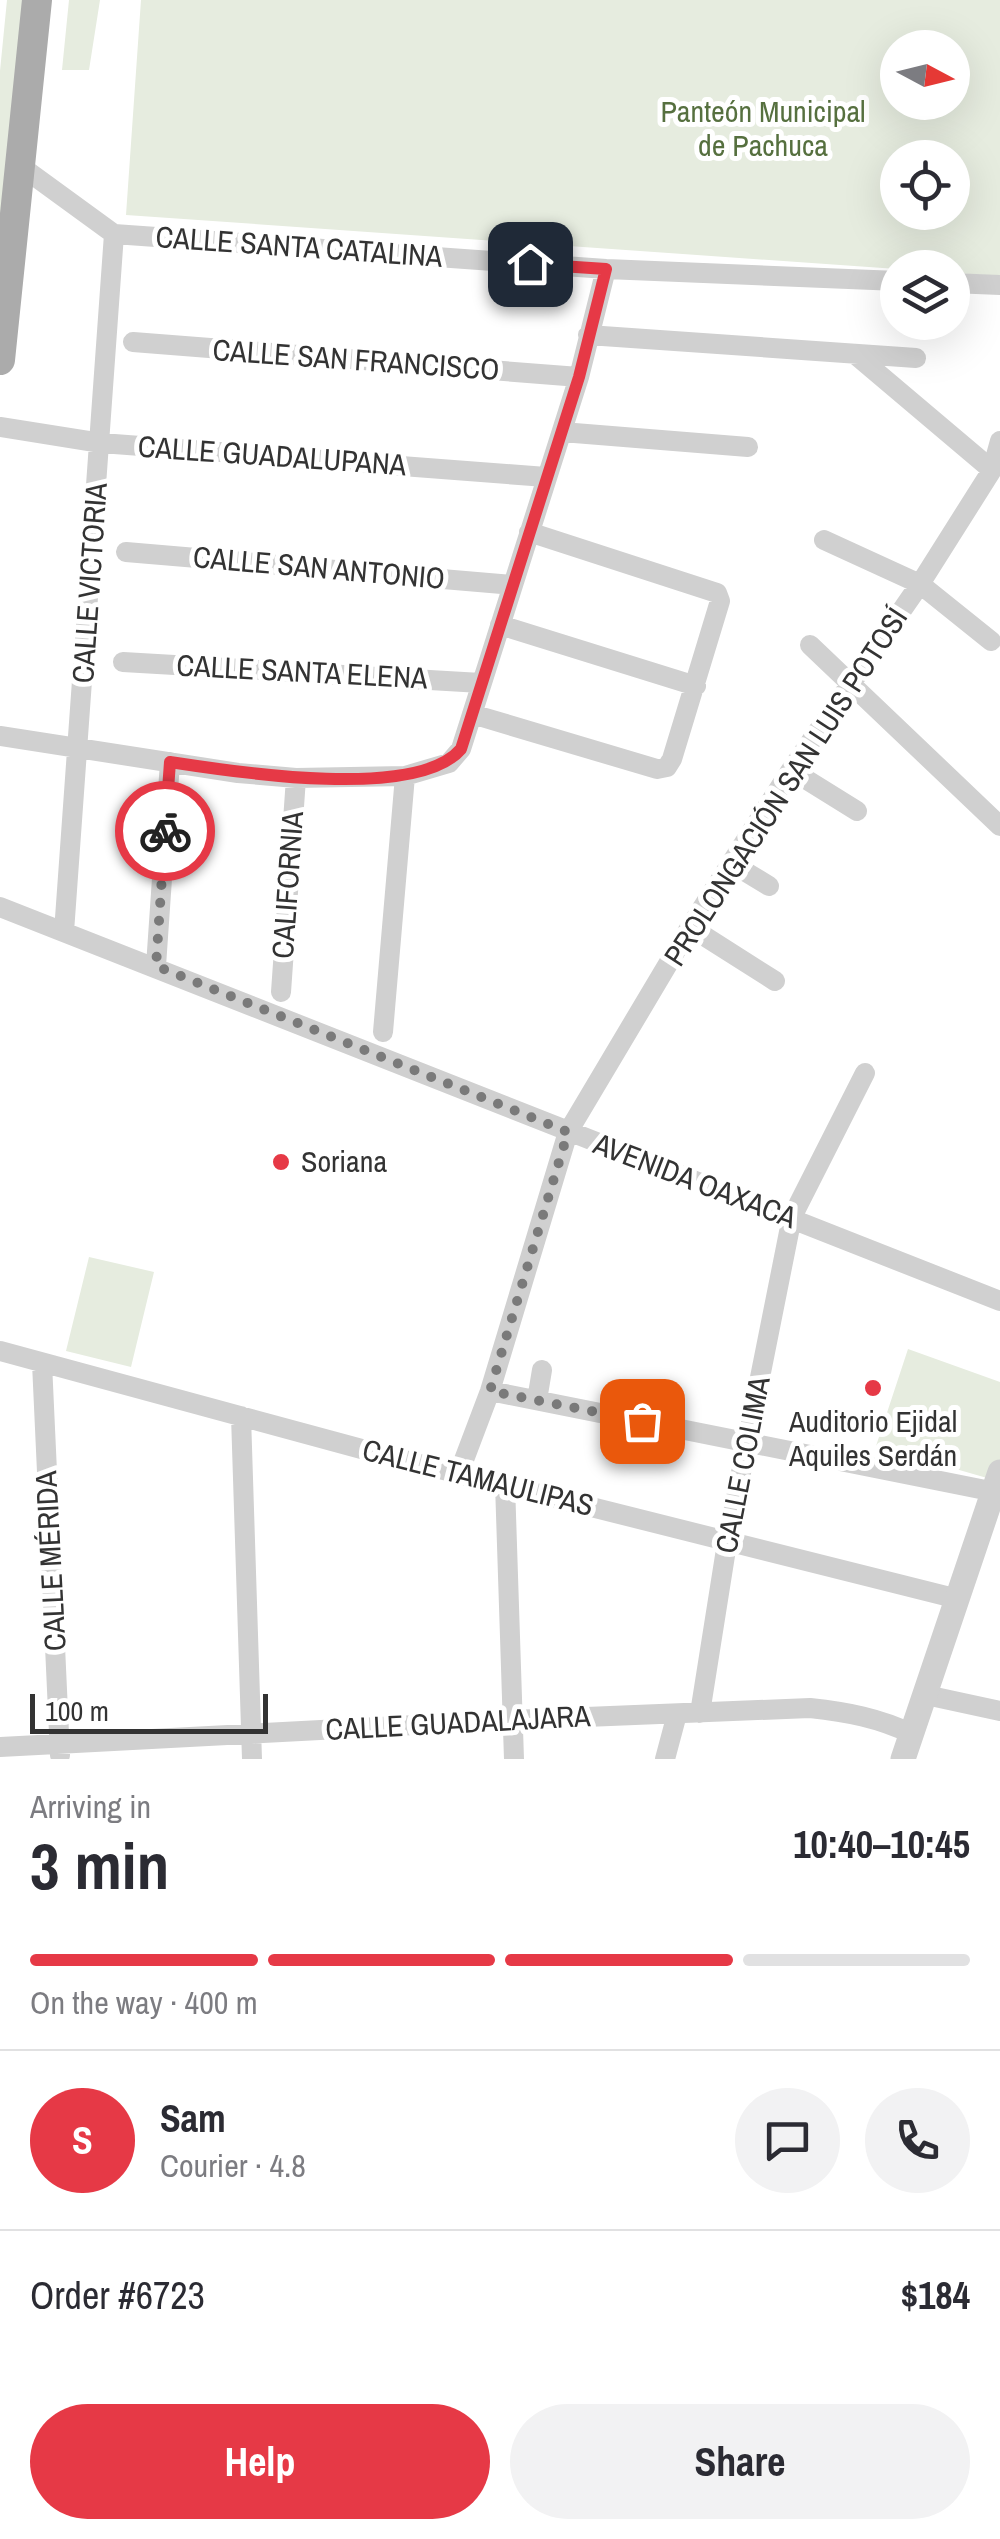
<!DOCTYPE html>
<html lang="en">
<head>
<meta charset="utf-8">
<style>
	:root { --surface:#fff; --page:#f2f2f3; --text:#2b2b33; --muted:#7c7c81; --line:#e1e1e2; --accent:#e63946 }
	body { margin:0; font-family:"Archivo Narrow",sans-serif; background:var(--page); color:var(--text); height:100vh; display:flex; flex-direction:column; font-size:38px; white-space:nowrap }
	* { box-sizing:border-box; margin:0 }
	p { font-size:32px; color:var(--muted) }
	.icon { flex:none; width:55px; height:55px; fill:none; stroke:currentColor; stroke-width:2; stroke-linecap:round; stroke-linejoin:round }
	.map { position:relative; height:1759px; overflow:hidden }
	.panel { display:flex; flex-direction:column; background:var(--surface); flex:1 }
	.panel>* { flex:none }
	.needle { width:65px; rotate:97deg }
	.controls { position:absolute; left:880px; top:30px; display:grid; gap:20px }
	.controls a { display:grid; place-items:center; width:90px; height:90px; border-radius:50%; background:var(--surface); box-shadow:0 10px 40px #0002; font-size:50px }
	.scale { position:absolute; left:30px; bottom:25px; width:238px; box-sizing:border-box; padding-left:10px; border:5px solid #333; border-top:0; font-size:28px; line-height:35px; white-space:nowrap; color:#333; -webkit-text-stroke:8px #fff; paint-order:stroke }
	.pin { position:absolute; display:grid; place-items:center; width:85px; height:85px; color:#fff; margin:-42px; border-radius:20px; box-shadow:0 5px 15px #0006 }
	.courier { position:absolute; display:grid; place-items:center; width:100px; height:100px; margin:-50px; border:8px solid #e63946; border-radius:50%; background:#fff; color:#222; box-shadow:0 2px 12px #0007 }
	.headline em { font-style:normal; font-weight:700 }
	.headline div { display:flex; flex-direction:column-reverse }
	.headline { display:flex; align-items:center; justify-content:space-between; height:170px; padding:0 30px }
	h1 { font-size:65px; font-weight:700; line-height:75px }
	.bar { display:grid; grid-template-columns:repeat(4,1fr); gap:15px 10px; align-content:center; height:120px; padding:0 30px }
	.bar i { height:12px; border-radius:8px; background:var(--line) }
	.bar .active { background:var(--accent) }
	.bar p { grid-column:span 4 }
	.line { display:flex; align-items:center; gap:25px; padding:0 30px; border-top:2px solid var(--line) }
	.line div { flex:1 }
	.round { display:grid; place-items:center; flex:none; width:105px; height:105px; border-radius:52px; background:var(--page) }
	.cta { display:flex; gap:20px; margin-top:auto; padding:20px 30px }
	.cta a { flex:1; height:115px; border-radius:60px; background:var(--accent); color:#fff; font-size:40px; font-weight:700; line-height:115px; text-align:center }
	.cta a+a { background:var(--page); color:var(--text) }
	.map>svg:first-child { display:block }
	.green { fill:#e6ecdf; fill-rule:evenodd }
	.lines { fill:none; stroke-linecap:round; stroke-linejoin:round }
	.minor { stroke:#d0d0d0; stroke-width:20 }
	.tertiary { stroke:#d0d0d0; stroke-width:25 }
	.primary { stroke:#ababab; stroke-width:30 }
	.done { stroke:#7a7a7a; stroke-width:10; stroke-dasharray:0 18 }
	.route { stroke:#e63946; stroke-width:12 }
	.poi-dot { fill:#e63946; stroke:#fff; stroke-width:4 }
	.labels { text-anchor:middle; stroke-width:10; stroke-linejoin:round; paint-order:stroke }
	.park-label { font-size:30px; fill:#56703f; stroke:#fff }
	.street-label { font-size:30px; fill:#333; stroke:#fff }
	.poi-label { font-size:30px; fill:#333; stroke:#fff; text-anchor:start }
</style>
</head>
<body>
<div class="map">
<svg width="1000" height="1759" viewBox="0 0 1000 1759">
	<rect width="100%" height="100%" fill="#fff"/>
	<!-- green -->
	<path class="green" d="M7,0H26L0,272V71Z
		M69,0H100L89,70H62Z
		M141,0H1000V276L953,273L952,268L897,269L126,215ZM898,48H952V102H898ZM898,158H952V212H898Z
		M89,1257L154,1272L131,1367L66,1351Z
		M908,1349L1000,1382V1462L994,1480L876,1446Z"/>
	<g class="lines">
		<!-- minor -->
		<path class="minor" d="M22,167L114,234L606,269L898,281
			M952,283L1000,285
			M588,335L916,358
			M133,342L579,377
			M856,355L992,470
			M0,427L101,443L546,477
			M562,432L748,447
			M824,540L920,584L991,641
			M126,552L513,585
			M500,625L696,686
			M810,645L1000,826
			M123,662L481,683
			M472,714L657,769L667,767L672,759L720,601L717,593L529,532
			M0,736L238,773L296,778L405,776L449,763L461,749L579,377L606,269
			M791,770L857,811
			M731,863L769,886
			M0,907L1000,1301
			M690,927L775,981
			M64,932L114,234
			M156,966L170,762
			M281,992L296,778
			M383,1032L405,776
			M0,1351L380,1454L958,1599
			M42,1363L60,1755
			M490,1391L1000,1493
			M537,1400L542,1370
			M241,1416L252,1759
			M459,1473L490,1391L568,1132L690,927L791,770L920,584L992,470L1000,441
			M505,1484L514,1759
			M926,1695L1000,1711
			M700,1713L727,1543L792,1217L865,1073
			M0,1747L512,1720L810,1708C847,1712 879,1718 912,1734
			M665,1759L677,1714"/>
		<!-- tertiary -->
		<path class="tertiary" d="M903,1759L1000,1472"/>
		<!-- primary -->
		<path class="primary" d="M0,360L37,0"/>
	</g>
	<g class="lines">
		<!-- done -->
		<path class="done" d="M165,831L156,966L568,1132L490,1391L642,1421"/>
		<!-- route -->
		<path class="route" d="M165,831L170,762C235,772 417,801 461,749L579,377L606,269L530,264"/>
	</g>
	<!-- markers -->
	<g class="poi-dot">
		<circle cx="281" cy="1162" r="10"/>
		<circle cx="873" cy="1388" r="10"/>
	</g>
	<g class="labels">
		<!-- park labels -->
		<g class="park-label">
			<text x="763" y="122">Panteón Municipal<tspan x="763" dy="34">de Pachuca</tspan></text>
		</g>
		<!-- street labels -->
		<g class="street-label">
			<text transform="translate(299 247) rotate(4)" y="10">CALLE SANTA CATALINA</text>
			<text transform="translate(356 360) rotate(4)" y="10">CALLE SAN FRANCISCO</text>
			<text transform="translate(272 456) rotate(4)" y="10">CALLE GUADALUPANA</text>
			<text transform="translate(319 568) rotate(5)" y="10">CALLE SAN ANTONIO</text>
			<text transform="translate(90 583) rotate(-86)" y="10">CALLE VICTORIA</text>
			<text transform="translate(302 672) rotate(3)" y="10">CALLE SANTA ELENA</text>
			<text transform="translate(786 787) rotate(-57)" y="10">PROLONGACIÓN SAN LUIS POTOSÍ</text>
			<text transform="translate(288 885) rotate(-86)" y="10">CALIFORNIA</text>
			<text transform="translate(695 1181) rotate(21)" y="10">AVENIDA OAXACA</text>
			<text transform="translate(743 1465) rotate(-79)" y="10">CALLE COLIMA</text>
			<text transform="translate(478 1478) rotate(14)" y="10">CALLE TAMAULIPAS</text>
			<text transform="translate(51 1561) rotate(-93)" y="10">CALLE MÉRIDA</text>
			<text transform="translate(458 1723) rotate(-3)" y="10">CALLE GUADALAJARA</text>
		</g>
		<!-- poi labels -->
		<g class="poi-label">
			<text x="301" y="1172">Soriana</text>
			<text x="873" y="1432" text-anchor="middle">Auditorio Ejidal<tspan x="873" dy="34">Aquiles Serdán</tspan></text>
		</g>
	</g>
</svg>
<div class="controls">
<a><svg class="needle" viewBox="-14 -14 28 28"><path d="M0-13l5 13h-10z" fill="#e53935"/><path d="M0 13l5-13h-10z" fill="#7c7c81"/></svg></a>
<a><svg class="icon" aria-label="locate" viewBox="0 0 24 24"><circle cx="12" cy="12" r="6"/><path d="M12 2v4M12 18v4M2 12h4M18 12h4"/></svg></a>
<a><svg class="icon" aria-label="layers" viewBox="0 0 24 24"><path d="M12 4l9 5-9 5-9-5zM3 14l9 5 9-5"/></svg></a>
</div>
<div class="scale">100 m</div>
<div class="pin" style="left:642px;top:1421px;background:#ea580c"><svg class="icon" aria-label="bag" viewBox="0 0 24 24"><path d="M5 8h14l-1 12H6zM9 8a3 3 0 0 1 6 0"/></svg></div>
<div class="pin" style="left:530px;top:264px;background:#1f2937"><svg class="icon" aria-label="home" viewBox="0 0 24 24"><path d="M3 11l9-7 9 7M6 9v11h12V9"/></svg></div>
<div class="courier" style="left:165px;top:831px"><svg class="icon" aria-label="bike" viewBox="0 0 24 24"><circle cx="6" cy="16" r="4"/><circle cx="18" cy="16" r="4"/><path d="M6 16l4-8h5l3 8M10 8l3 8H6M13 5h3"/></svg></div>
</div>
<section class="panel">
<div class="headline"><div><h1>3 min</h1><p>Arriving in</p></div><em>10:40–10:45</em></div>
<div class="bar"><i class="active"></i><i class="active"></i><i class="active"></i><i></i><p>On the way · 400 m</p></div>
<div class="line" style="height:180px"><b class="round" style="background:var(--accent);color:#fff">S</b><div><b>Sam</b><p>Courier · 4.8</p></div><a class="round"><svg class="icon" aria-label="chat" viewBox="0 0 24 24"><path d="M4 5h16v11H9l-5 4z"/></svg></a><a class="round"><svg class="icon" aria-label="phone" viewBox="0 0 24 24"><path d="M5 4h4l2 5-3 2q2 4 5 5l2-3 5 2v4C11 20 4 13 5 4z"/></svg></a></div>
<div class="line" style="height:130px"><div>Order #6723</div><b>$184</b></div>
<div class="cta"><a>Help</a><a>Share</a></div>
</section>
</body>
</html>
